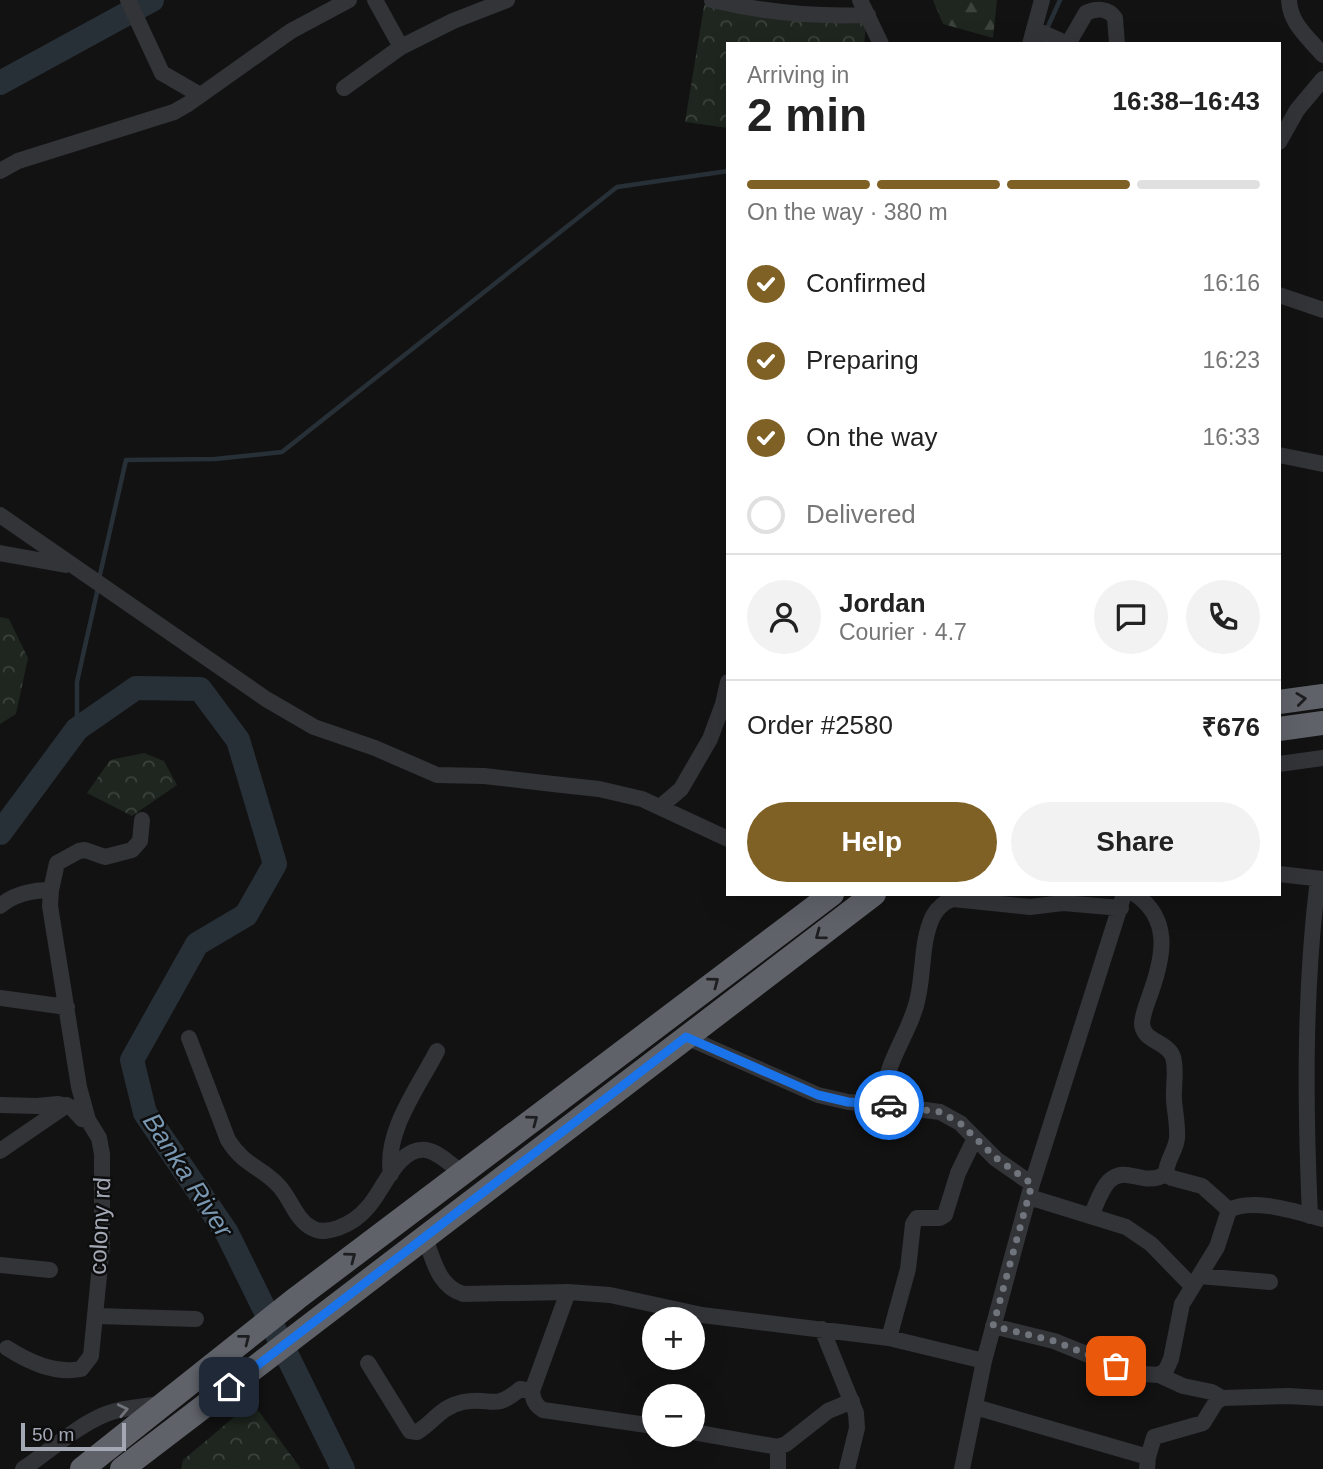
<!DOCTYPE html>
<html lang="en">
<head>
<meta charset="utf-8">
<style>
	:root { --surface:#fff; --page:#f2f2f2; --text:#222; --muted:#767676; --line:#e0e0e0; --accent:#806125 }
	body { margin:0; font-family:Arial,sans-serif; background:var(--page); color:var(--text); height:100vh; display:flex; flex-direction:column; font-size:26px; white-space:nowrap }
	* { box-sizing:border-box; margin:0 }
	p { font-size:23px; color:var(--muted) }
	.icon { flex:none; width:38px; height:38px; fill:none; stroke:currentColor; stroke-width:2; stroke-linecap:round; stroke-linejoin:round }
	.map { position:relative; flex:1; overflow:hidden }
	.drawer { position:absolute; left:726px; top:42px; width:555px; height:854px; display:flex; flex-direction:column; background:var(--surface); border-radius:0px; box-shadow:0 7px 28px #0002 }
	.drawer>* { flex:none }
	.buttons { position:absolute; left:642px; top:1307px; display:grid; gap:14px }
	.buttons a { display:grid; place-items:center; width:63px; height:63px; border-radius:50%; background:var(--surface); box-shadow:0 7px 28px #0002; font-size:35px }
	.scale { position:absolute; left:21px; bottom:18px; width:105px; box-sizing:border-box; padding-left:7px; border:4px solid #a3a8b4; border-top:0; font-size:19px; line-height:24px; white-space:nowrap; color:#a3a8b4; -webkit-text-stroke:5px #0d0d0e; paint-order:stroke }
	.pin { position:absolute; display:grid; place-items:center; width:60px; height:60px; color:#fff; margin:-30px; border-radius:14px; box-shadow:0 4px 10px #0006 }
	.courier { position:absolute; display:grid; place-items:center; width:70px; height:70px; margin:-35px; border:5px solid #1a73e8; border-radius:50%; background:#fff; color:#222; box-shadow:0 2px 9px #0007 }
	.overview em { font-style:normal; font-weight:600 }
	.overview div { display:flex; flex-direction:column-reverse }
	.overview { display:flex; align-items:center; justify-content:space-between; height:119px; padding:0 21px }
	h1 { font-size:46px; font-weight:600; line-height:52px }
	.bar { display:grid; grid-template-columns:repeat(4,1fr); gap:10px 7px; align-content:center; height:84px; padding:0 21px }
	.bar i { height:9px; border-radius:5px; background:var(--line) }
	.bar .on { background:var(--accent) }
	.bar p { grid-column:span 4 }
	.line { display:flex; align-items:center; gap:18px; padding:0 21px; border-top:2px solid var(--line) }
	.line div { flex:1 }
	.round { display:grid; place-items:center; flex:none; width:74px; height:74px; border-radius:37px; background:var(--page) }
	ol { padding:0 21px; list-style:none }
	li { display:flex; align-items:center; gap:21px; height:77px }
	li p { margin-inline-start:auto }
	li .icon { padding:7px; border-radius:50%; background:var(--accent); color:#fff; stroke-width:4 }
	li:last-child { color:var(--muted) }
	li i { width:38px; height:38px; border:4px solid var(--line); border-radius:50% }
	.cta { display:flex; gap:14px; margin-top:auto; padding:14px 21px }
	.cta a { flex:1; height:80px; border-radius:42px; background:var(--accent); color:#fff; font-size:28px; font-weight:600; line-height:80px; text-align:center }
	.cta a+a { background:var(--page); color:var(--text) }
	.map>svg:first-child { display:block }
	.forest { fill:url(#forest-firs) }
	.park { fill:url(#park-crowns) }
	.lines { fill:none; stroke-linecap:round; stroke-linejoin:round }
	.stream { stroke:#283037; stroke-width:4.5 }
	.river { stroke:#283037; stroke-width:24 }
	.minor { stroke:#333438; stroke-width:16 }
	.highway { stroke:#5f6269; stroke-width:24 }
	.oneway { stroke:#1d1e20 }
	.oneway2 { stroke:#71747c }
	.done { stroke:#70747c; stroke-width:7; stroke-dasharray:0 12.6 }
	.route { stroke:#1a73e8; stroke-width:9 }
	.labels { text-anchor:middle; stroke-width:5; stroke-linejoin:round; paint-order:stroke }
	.street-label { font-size:24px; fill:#a3a8b4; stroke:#0d0d0e }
	.water-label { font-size:26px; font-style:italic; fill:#7997b0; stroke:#0d0d0e }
</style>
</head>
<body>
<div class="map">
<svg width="1323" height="1469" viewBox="0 0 1323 1469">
	<defs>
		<pattern id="forest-firs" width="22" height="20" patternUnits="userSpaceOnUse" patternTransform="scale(1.75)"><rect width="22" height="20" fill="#1e261f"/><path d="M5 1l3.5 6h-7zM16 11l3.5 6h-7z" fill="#3c433d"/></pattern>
		<pattern id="park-crowns" width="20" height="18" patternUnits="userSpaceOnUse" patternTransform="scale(1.75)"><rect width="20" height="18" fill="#1e261f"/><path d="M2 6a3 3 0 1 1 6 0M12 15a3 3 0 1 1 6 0" fill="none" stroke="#3c433d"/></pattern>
	</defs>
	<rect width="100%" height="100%" fill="#121213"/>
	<!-- forest -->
	<path class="forest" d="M933,0H997L993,38L943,24Z"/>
	<!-- park -->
	<path class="park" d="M705,0H753L867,16L864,44H728V128L685,122Z
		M0,617L9,619L28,658L16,714L0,724Z
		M144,753L164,761L177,785L132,816L87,793L110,760Z
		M252,1402L301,1469H181L183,1460Z"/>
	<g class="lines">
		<!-- stream -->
		<path class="stream" d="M1040,44L1060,0
			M99,579L126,460L215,459L282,452L617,187L728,171
			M77,729V682L98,588"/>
		<!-- river -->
		<path class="river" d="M0,83L152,0
			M0,833L77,729L136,688L200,689L238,740L275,864L246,915L197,944L132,1060L145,1113L227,1233L343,1469"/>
		<!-- minor -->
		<path class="minor" d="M128,0L162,73L200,95
			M375,0L401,47
			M712,0C765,13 814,17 868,15
			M860,0L881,44
			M1289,0C1290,24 1308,37 1323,55
			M1034,29L1068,44
			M1030,44L1042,0
			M1068,44L1086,13C1096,8 1108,8 1115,18L1117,44
			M344,88L401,47L453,21L507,0
			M1279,142L1297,110L1323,79
			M0,171L18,161L174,112L188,104L291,31L349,0
			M1279,295L1323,310
			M1279,455L1323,464
			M0,515L266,699L314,727L375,748L437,775L484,776L553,784L599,789L642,799L728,839
			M0,553L66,565
			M1279,764L1323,758
			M660,807L681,789L710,739L723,704L728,682
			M1279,874L1323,879
			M1135,894C1171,919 1164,955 1151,992C1148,1001 1143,1012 1142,1023C1142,1042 1168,1041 1173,1057C1177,1070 1173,1086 1174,1100C1175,1113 1178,1126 1177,1138C1176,1151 1166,1160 1166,1174L1172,1178L1202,1186L1229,1210
			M0,906C14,894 32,890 51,890
			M0,998L67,1007
			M686,1037L818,1095L848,1102L888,1105
			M189,1038L228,1140C245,1167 261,1166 279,1186C291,1199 296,1220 312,1228C320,1233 329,1231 338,1228C349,1224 360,1217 368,1207C384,1190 397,1147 426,1150C439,1152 451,1165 462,1173
			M0,1105L37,1106L58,1104L71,1107L82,1119L88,1120
			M0,1151L67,1105
			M391,1174C384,1132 418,1088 437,1051
			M1032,1184L996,1159L960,1123L940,1112L888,1105L884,1101C882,1065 912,1031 918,997C924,970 921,941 933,916C938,907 944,902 953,899L1030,907L1063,903L1121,908
			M1029,1197L1126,1227L1151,1244L1192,1286
			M1091,1216C1096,1205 1101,1189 1109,1181C1127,1164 1142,1188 1166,1174
			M1310,1216C1305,1102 1304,992 1318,879
			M425,1238C434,1261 438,1286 463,1294L568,1292L610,1295L702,1315L889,1338L984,1361
			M0,1265L50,1270
			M1199,1276L1270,1282
			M568,1292L532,1391C533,1400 535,1405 543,1410L654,1426
			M96,1316L196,1319
			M993,1326L1054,1341L1116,1366L1144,1374L1159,1375L1166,1370L1171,1359L1182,1304L1217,1247L1229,1210C1253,1197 1297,1212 1323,1219
			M822,1329L856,1413L857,1428L847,1469
			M889,1338L908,1269L913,1224L917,1218H940L945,1215L958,1173L975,1138
			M7,1348C29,1362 54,1374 81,1369L91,1356L102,1245V1154L99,1138L88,1120L79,1087L50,906L51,890L57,863L79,851L85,850L105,857L132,850L140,841L142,820
			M368,1363L410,1431L417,1432C434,1422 440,1407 463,1402C492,1396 493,1412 520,1389L532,1391
			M1159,1375L1183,1386L1212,1392L1222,1398
			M975,1407L1148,1457
			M693,1432L778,1447L786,1444L828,1411L852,1401
			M778,1447V1469
			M23,1469C50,1451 76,1426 106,1414C123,1407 142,1407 160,1404
			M962,1469L984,1361L1014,1250L1032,1184L1124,894
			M1147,1469L1148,1457L1154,1437L1203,1423L1216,1402L1222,1398L1288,1396L1323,1398"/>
		<!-- highway -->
		<path class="highway" d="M1279,702L1323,696
			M1279,729L1323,723
			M82,1469L297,1298L832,894
			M122,1469L874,894"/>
	</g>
	<!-- one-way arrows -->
	<defs><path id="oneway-chevron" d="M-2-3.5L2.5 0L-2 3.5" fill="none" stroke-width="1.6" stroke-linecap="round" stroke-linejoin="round" transform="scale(1.75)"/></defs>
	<g class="oneway">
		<use href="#oneway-chevron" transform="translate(1301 699) rotate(-7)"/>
		<use href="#oneway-chevron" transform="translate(820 935) rotate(143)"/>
		<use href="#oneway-chevron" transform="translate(714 982) rotate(-37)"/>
		<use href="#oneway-chevron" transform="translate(533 1120) rotate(-37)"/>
		<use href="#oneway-chevron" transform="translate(351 1257) rotate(-37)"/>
		<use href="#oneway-chevron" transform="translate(245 1339) rotate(-38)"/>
	</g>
	<use class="oneway2" href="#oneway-chevron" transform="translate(123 1410) rotate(-12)"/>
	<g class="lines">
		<!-- done -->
		<path class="done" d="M889,1105L940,1112L960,1123L996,1158L1032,1184L993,1326L1054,1341L1116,1366"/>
		<!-- route -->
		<path class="route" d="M229,1387L686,1037L818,1095L848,1102L889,1105"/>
	</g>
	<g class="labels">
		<!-- street labels -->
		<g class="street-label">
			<text transform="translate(100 1226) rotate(-87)" y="8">colony rd</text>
		</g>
		<!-- water labels -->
		<g class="water-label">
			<text transform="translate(188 1175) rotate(57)" y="9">Banka River</text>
		</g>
	</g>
</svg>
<div class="buttons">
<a>+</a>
<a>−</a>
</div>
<div class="scale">50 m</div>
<div class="pin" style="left:1116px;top:1366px;background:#ea580c"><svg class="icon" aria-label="bag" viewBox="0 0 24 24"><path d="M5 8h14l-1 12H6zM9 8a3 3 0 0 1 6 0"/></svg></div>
<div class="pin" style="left:229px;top:1387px;background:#1f2937"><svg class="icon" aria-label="home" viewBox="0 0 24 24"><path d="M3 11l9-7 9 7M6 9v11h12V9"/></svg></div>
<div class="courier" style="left:889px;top:1105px"><svg class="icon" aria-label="car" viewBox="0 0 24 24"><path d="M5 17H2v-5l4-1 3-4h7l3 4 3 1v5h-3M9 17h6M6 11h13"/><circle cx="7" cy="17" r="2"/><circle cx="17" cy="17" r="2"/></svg></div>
<section class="drawer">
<div class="overview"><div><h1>2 min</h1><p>Arriving in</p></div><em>16:38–16:43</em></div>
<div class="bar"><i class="on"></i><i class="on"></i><i class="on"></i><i></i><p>On the way · 380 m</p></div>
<ol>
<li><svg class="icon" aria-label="check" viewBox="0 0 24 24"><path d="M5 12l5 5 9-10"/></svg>Confirmed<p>16:16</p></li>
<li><svg class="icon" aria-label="check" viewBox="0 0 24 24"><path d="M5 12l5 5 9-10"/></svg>Preparing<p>16:23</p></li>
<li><svg class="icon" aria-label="check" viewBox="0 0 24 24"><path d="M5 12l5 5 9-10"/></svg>On the way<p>16:33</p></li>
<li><i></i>Delivered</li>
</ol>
<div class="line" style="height:126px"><a class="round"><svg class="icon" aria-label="person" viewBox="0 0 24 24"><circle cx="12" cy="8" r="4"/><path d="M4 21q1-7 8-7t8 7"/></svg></a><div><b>Jordan</b><p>Courier · 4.7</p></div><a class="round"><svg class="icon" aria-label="chat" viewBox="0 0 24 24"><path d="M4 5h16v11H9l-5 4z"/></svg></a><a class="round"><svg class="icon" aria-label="phone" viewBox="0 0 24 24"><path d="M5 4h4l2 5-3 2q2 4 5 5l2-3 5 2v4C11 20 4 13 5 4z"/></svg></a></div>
<div class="line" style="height:91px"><div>Order #2580</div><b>₹676</b></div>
<div class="cta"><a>Help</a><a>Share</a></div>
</section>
</div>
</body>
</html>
